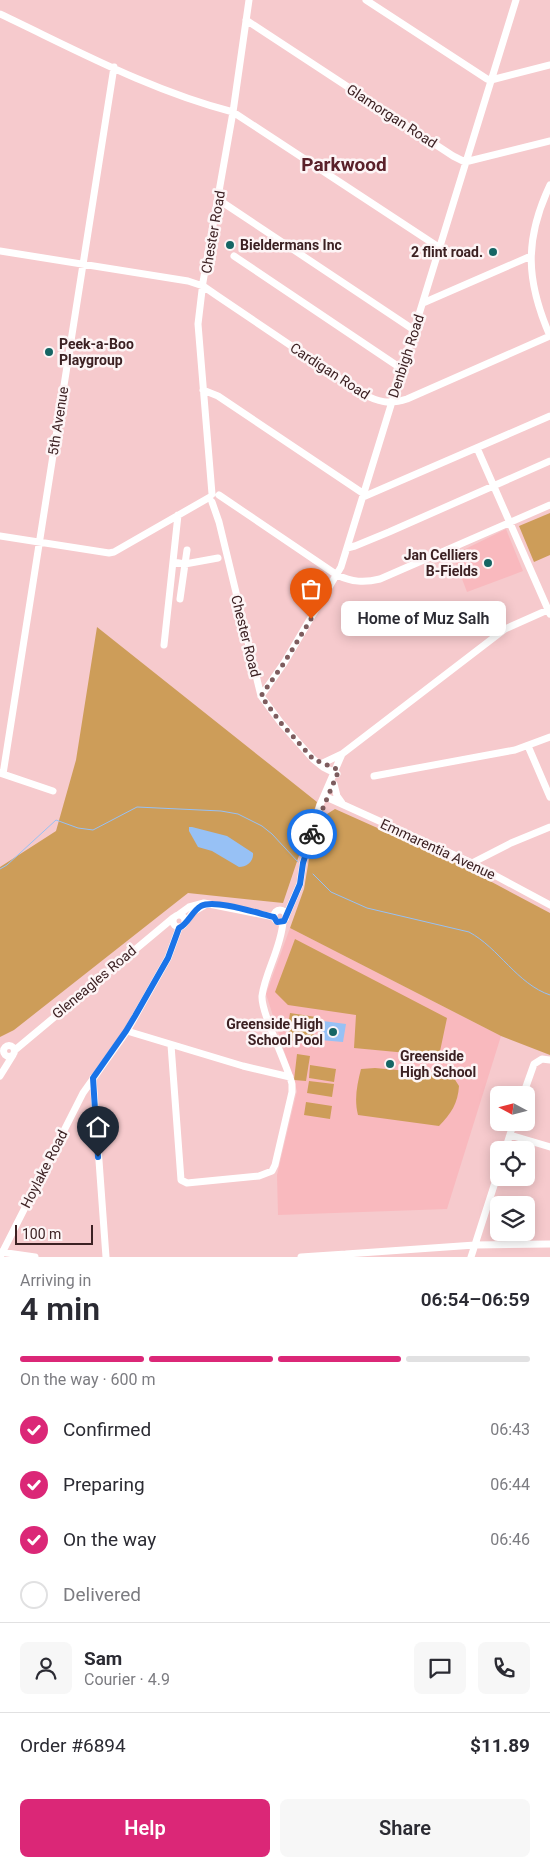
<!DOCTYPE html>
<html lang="en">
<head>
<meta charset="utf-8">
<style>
	:root { --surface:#fff; --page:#f7f7f7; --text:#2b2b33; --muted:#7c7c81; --line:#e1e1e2; --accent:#db2777 }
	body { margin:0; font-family:Roboto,sans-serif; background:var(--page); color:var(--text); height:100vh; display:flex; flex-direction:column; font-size:19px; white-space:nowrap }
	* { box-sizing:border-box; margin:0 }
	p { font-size:16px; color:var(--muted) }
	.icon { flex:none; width:28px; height:28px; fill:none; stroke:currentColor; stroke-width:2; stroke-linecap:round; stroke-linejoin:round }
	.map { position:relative; height:1257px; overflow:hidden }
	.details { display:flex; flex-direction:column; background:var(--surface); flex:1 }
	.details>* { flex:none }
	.needle { width:32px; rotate:277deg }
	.fabs { position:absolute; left:490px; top:1086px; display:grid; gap:10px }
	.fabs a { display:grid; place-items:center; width:45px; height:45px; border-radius:8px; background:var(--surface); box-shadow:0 2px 12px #0003; font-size:25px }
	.scale { position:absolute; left:15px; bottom:12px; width:78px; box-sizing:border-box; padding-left:5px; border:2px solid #3c2123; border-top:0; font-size:14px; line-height:18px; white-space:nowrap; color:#3c2123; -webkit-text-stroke:4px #fdf5f6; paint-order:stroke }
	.pin { position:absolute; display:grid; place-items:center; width:42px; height:42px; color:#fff; margin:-51px -21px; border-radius:50% 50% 50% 0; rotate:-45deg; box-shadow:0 0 5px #0007 }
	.pin .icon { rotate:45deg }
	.courier { position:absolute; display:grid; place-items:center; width:50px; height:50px; margin:-25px; border:4px solid #1a73e8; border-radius:50%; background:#fff; color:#222; box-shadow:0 1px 6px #0007 }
	.bubble { position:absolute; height:35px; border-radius:8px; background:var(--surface); box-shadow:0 2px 12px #0003; font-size:16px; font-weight:600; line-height:35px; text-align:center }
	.head em { font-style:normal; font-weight:600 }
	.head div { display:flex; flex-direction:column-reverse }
	.head { display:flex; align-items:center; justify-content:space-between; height:85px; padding:0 20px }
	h1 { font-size:32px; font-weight:600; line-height:38px }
	.bar { display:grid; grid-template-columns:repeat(4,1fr); gap:8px 5px; align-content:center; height:60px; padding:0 20px }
	.bar i { height:6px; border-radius:4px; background:var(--line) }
	.bar .selected { background:var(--accent) }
	.bar p { grid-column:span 4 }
	.line { display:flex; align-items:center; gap:12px; padding:0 20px; border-top:1px solid var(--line) }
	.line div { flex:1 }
	.round { display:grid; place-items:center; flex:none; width:52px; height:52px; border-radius:8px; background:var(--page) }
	ol { padding:0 20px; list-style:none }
	li { display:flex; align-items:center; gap:15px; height:55px }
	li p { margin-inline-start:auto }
	li .icon { padding:5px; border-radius:50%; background:var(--accent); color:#fff; stroke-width:4 }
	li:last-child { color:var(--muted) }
	li i { width:28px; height:28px; border:2px solid var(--line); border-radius:50% }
	.action { display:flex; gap:10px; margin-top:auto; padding:10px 20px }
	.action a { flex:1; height:58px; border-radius:8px; background:var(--accent); color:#fff; font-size:20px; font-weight:600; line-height:58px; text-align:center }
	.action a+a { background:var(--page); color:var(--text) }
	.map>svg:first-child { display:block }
	.built { fill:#f9b9be }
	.green { fill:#cd9d59 }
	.water { fill:#97c1f5 }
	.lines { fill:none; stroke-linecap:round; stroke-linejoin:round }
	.stream { stroke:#97c1f5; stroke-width:1 }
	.minor { stroke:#fff; stroke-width:7 }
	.done { stroke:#7d5c5e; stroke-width:5; stroke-dasharray:0 9 }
	.route { stroke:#1a73e8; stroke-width:6 }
	.poi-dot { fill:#166564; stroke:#fdf5f6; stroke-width:2 }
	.labels { text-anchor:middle; stroke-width:5; stroke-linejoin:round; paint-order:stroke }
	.street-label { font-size:14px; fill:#3c2123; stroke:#fdf5f6 }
	.poi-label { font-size:14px; font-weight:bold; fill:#3c2123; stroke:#fdf5f6; text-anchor:start }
	.district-label { font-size:19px; font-weight:bold; fill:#5a212a; stroke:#fdf5f6 }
</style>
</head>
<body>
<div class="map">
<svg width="550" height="1257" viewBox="0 0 550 1257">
	<rect width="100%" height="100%" fill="#f6cacd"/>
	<!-- built -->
	<path class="built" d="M506,529L523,571L467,592L453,555Z
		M290,928L501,1036L447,1209L278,1215L277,1175L297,1091L266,994Z"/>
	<!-- green -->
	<path class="green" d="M550,513V555L534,562L519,526Z
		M97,627L317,802L283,903L188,893L14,1030L0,1037V867L56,831L76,760Z
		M335,809L458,864L550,913V1055L501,1036L290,928L304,889L309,859L327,814Z
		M295,939L447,1018L439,1056L354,1048L356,1015L288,1005L275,992Z
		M290,1013L316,1017L314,1030L288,1026Z
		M289,1028L314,1031L312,1044L287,1040Z
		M297,1054L310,1056L306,1081L294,1080Z
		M310,1065L336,1069L334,1082L309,1078Z
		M375,1068L452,1075L459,1086C458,1103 451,1114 439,1126L358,1115C354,1099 357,1085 361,1069Z
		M309,1081L334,1084L332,1097L307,1093Z
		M306,1102L332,1106L330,1119L304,1115Z"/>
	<!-- water -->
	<path class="water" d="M189,827H192L227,836L253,853C254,862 246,867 239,867L212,851L198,847L189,831Z
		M323,1021L346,1024L343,1042L320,1040Z"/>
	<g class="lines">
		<!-- stream -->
		<path class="stream" d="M0,869L7,865L56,820L78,828L93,830L137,807L221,811L238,814L262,826L272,834L298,862
			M313,874L331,892L367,908L469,932C499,948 517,984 550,995"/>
		<!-- minor -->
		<path class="minor" d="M366,0L487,79L491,80L550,65
			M0,14C76,50 151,91 233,112L440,248
			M246,20L453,156L465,162L550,141
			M550,185C524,240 526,281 550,336
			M219,200L414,330
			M0,251L188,281L203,286L216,295L361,393C378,402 389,405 407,399L550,336
			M234,256L402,369
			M423,303L531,256
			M203,390L218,396L364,494
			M477,448L550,614
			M212,494L198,324L203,282L233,112L249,0
			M219,495L337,575C352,582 364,583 380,579L550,505
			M363,497L550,416
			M212,502L219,522L261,696L281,723L313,759L323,767L337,774
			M0,536L109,553L114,552L210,497
			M347,548L355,546L389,532L550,461
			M173,562L185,564L218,558
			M180,599L187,550
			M164,645L178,515
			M261,696L284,663L341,567L516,0
			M528,746L550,797
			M323,763L342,754
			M0,773L53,791
			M3,774L114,67
			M374,776L515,750L550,737
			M334,784L337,796L342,803
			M324,796L472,863L550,905
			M472,863L511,843L550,827
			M274 916a6 6 0 1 1 12 0a6 6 0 1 1-12 0Z
			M173 921a6 6 0 1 1 12 0a6 6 0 1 1-12 0Z
			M178,915L189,907L204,903L274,917
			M286,916L300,884L303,863L320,805L342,754L505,629L550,609
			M185,923L193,912L205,905
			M127,1031L243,1066L290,1077
			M171,1045L181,1180L187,1183L259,1176L272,1171L275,1165L292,1092V1084C287,1064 261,1013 262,996C265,973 281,948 283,922
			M3.5 1051a5.5 5.5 0 1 1 11 0a5.5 5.5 0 1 1-11 0Z
			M15,1050L173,918
			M0,1076L13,1055
			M93,1078L106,1257
			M523,1095L534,1064L542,1059L550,1060
			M510,1135L550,1147
			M505,1150L514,1122
			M0,1252L35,1257
			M0,1257L83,1093L127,1031L168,958L179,928
			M301,1257L346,1254
			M341,1257L346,1254L475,1245L550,1244
			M471,1257L499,1170"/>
	</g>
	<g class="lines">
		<!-- done -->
		<path class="done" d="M311,619L284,663L261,696L281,723L313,759L339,770L312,834"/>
		<!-- route -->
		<path class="route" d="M98,1157L93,1078L126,1031L135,1016L168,958L179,928C188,924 192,911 201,906C215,899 257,913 274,917L277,922L284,921L300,884L303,863L312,834"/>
	</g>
	<!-- markers -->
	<g class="poi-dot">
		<circle cx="230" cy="245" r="5"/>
		<circle cx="493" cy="252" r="5"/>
		<circle cx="49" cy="352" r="5"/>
		<circle cx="488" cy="563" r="5"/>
		<circle cx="333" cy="1032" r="5"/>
		<circle cx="390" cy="1064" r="5"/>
	</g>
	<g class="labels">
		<!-- street labels -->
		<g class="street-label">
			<text transform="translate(392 116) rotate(33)" y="5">Glamorgan Road</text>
			<text transform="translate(213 232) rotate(-80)" y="5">Chester Road</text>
			<text transform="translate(406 356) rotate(-72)" y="5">Denbigh Road</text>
			<text transform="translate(330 371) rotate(33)" y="5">Cardigan Road</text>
			<text transform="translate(58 421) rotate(-81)" y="5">5th Avenue</text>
			<text transform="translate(246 636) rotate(76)" y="5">Chester Road</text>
			<text transform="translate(438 849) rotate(25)" y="5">Emmarentia Avenue</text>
			<text transform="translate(94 982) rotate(-40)" y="5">Gleneagles Road</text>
			<text transform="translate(44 1169) rotate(-63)" y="5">Hoylake Road</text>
		</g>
		<!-- poi labels -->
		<g class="poi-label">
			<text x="240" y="250">Bieldermans Inc</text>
			<text x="483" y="257" text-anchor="end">2 flint road.</text>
			<text x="59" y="349">Peek-a-Boo<tspan x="59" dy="16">Playgroup</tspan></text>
			<text x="478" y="560" text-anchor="end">Jan Celliers<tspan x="478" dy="16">B-Fields</tspan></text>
			<text x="323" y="1029" text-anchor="end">Greenside High<tspan x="323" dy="16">School Pool</tspan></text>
			<text x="400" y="1061">Greenside<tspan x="400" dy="16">High School</tspan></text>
		</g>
		<!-- district labels -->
		<g class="district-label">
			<text x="344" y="171">Parkwood</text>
		</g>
	</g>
</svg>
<div class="fabs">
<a><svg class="needle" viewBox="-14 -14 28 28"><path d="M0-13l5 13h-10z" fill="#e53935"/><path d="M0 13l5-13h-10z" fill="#7c7c81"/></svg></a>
<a><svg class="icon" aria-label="locate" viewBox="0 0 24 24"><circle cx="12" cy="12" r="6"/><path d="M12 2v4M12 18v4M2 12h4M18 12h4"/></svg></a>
<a><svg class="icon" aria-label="layers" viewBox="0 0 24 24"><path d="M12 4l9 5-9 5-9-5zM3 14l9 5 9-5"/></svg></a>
</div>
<div class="scale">100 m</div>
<div class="pin" style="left:311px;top:619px;background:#ea580c"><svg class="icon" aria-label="bag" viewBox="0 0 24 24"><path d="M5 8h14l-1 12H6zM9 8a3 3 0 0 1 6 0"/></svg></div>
<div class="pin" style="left:98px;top:1157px;background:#1f2937"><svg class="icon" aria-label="home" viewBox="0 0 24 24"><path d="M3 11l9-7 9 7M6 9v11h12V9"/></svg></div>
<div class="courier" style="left:312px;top:834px"><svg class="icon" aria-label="bike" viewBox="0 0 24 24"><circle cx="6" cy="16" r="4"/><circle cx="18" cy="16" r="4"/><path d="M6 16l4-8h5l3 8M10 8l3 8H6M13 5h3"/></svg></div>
<div class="bubble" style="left:341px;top:601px;width:165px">Home of Muz Salh</div>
</div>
<section class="details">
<div class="head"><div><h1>4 min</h1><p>Arriving in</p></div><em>06:54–06:59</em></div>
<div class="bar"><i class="selected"></i><i class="selected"></i><i class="selected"></i><i></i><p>On the way · 600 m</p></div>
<ol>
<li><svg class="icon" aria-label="check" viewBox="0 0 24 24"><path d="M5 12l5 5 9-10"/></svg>Confirmed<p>06:43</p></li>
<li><svg class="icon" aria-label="check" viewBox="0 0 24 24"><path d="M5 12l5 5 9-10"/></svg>Preparing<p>06:44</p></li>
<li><svg class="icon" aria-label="check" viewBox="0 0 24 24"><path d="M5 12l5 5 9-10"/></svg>On the way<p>06:46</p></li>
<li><i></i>Delivered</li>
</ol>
<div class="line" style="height:90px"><a class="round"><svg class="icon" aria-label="person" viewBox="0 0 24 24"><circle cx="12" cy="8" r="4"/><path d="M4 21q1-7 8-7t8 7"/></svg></a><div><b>Sam</b><p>Courier · 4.9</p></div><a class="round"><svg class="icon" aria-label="chat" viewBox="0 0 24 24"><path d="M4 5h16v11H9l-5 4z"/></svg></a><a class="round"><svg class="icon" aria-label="phone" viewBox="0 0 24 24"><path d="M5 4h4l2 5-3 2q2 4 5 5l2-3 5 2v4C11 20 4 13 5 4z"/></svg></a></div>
<div class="line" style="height:65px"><div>Order #6894</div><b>$11.89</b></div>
<div class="action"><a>Help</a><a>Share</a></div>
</section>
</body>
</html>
